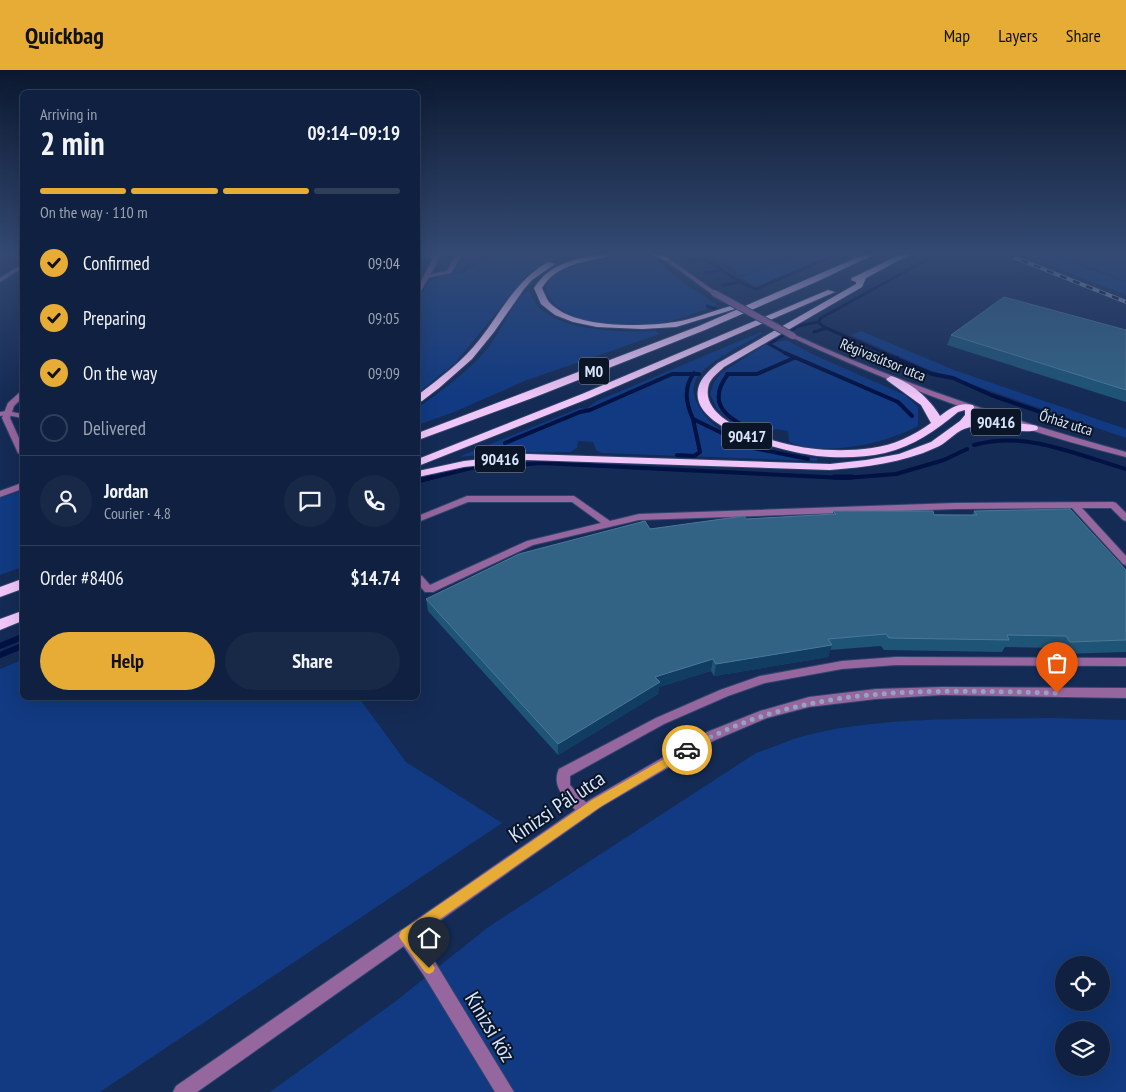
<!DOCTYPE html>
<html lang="en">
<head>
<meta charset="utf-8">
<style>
	:root { --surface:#0f2040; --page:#182847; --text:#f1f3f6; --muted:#9ba3b1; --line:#2f3e59; --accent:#e6ac36 }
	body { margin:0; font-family:"PT Sans Narrow",sans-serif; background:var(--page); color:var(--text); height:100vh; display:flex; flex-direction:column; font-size:19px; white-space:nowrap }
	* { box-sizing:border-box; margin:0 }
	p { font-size:16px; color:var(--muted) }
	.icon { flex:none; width:28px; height:28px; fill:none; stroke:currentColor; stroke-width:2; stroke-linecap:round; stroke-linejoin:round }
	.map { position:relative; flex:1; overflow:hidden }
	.details { position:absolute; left:20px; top:20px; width:400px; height:610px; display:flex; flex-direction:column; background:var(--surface); border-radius:8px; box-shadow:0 5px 20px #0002,0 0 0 1px var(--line) }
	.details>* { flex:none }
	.controls { position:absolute; left:1055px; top:886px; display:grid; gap:10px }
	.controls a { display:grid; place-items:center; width:55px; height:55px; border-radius:50%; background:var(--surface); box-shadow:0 5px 20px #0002,0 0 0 1px var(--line); font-size:25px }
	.pin { position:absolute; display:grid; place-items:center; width:42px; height:42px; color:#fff; margin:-51px -21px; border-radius:50% 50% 50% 0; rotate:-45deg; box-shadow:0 0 5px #0007 }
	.pin .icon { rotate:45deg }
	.courier { position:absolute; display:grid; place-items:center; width:50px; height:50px; margin:-25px; border:4px solid #e6ac36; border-radius:50%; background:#fff; color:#222; box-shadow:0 1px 6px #0007 }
	.headline em { font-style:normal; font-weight:700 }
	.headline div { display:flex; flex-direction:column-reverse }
	.headline { display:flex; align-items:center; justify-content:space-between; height:85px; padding:0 20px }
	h1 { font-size:32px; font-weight:700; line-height:38px }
	.bar { display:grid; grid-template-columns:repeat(4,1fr); gap:8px 5px; align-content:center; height:60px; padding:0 20px }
	.bar i { height:6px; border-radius:4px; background:var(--line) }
	.bar .on { background:var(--accent) }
	.bar p { grid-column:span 4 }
	.line { display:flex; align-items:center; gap:12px; padding:0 20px; border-top:1px solid var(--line) }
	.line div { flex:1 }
	.round { display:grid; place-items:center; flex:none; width:52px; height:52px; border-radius:26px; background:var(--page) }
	ol { padding:0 20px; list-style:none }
	li { display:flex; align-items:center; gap:15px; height:55px }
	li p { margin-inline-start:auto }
	li .icon { padding:5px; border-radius:50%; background:var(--accent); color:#111; stroke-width:4 }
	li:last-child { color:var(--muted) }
	li i { width:28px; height:28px; border:2px solid var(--line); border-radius:50% }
	.primary-button { display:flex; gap:10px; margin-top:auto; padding:10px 20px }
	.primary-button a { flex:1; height:58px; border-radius:30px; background:var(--accent); color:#111; font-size:20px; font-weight:700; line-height:58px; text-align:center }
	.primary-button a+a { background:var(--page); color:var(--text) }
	header { display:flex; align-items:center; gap:30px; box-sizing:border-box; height:70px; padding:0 25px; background:var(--accent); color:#111 }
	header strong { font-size:24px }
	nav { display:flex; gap:28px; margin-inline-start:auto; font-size:18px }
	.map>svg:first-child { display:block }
	.green { fill:#113a82; fill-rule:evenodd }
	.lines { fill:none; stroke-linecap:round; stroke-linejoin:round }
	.stream-far3 { stroke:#001143; stroke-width:3 }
	.stream-far2 { stroke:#001143; stroke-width:4 }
	.stream-far1 { stroke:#001143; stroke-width:5 }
	.stream { stroke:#001143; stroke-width:6 }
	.service-casing { stroke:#2f456c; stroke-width:2 }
	.minor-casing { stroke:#2f456c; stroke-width:2 }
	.tertiary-casing { stroke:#2f456c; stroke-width:2 }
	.trunk-casing { stroke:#2f456c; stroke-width:2 }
	.service { fill:#96669f; fill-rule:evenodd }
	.minor { fill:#96669f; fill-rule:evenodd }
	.tertiary { fill:#96669f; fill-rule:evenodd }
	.trunk { fill:#f0c6f8; fill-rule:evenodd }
	.rail-casing { stroke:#94a4c1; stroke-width:4 }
	.rail { stroke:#0a1528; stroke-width:2.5; stroke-dasharray:7; stroke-linecap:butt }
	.tertiary-bridge-casing { stroke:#2f456c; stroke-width:8; stroke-linecap:butt }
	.tertiary-bridge { stroke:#96669f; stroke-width:6 }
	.wall { fill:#1e5476 }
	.shaded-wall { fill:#123d63 }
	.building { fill:#326384; stroke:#4c7897 }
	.route { fill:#e6ac36 }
	.done { stroke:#93a3c0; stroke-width:5; stroke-dasharray:0 9 }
	.labels { text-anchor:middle; stroke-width:4; stroke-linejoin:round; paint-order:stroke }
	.far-street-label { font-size:15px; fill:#d7e4fa; stroke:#0a1528 }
	.shield { fill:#0a1528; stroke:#9aa6bb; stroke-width:1 }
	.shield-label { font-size:16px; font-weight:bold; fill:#d7e4fa }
	.near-street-label { font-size:21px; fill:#d7e4fa; stroke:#0a1528 }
</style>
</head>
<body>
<header>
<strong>Quickbag</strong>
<nav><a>Map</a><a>Layers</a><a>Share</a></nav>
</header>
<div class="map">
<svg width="1126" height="1022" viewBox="0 0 1126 1022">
	<rect width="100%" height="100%" fill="#142b55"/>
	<!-- green -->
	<path class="green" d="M470,185H475V189L461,200L460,205L490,185H571L543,195L528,204L456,292L418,323V228L430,211L451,203Z
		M624,185L651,186L681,211L717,235C697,242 676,252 654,254C622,257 554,255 545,217C561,192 596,189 624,185Z
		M712,185H790L742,206Z
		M794,185H832L757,217L741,208Z
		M1024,185H1051L1126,212V225Z
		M1057,185H1126V211Z
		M529,220C532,227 535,235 542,240C569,262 622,262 656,261L660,264L527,310L454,342L418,355V337C440,323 476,295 491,274C502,259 514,228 529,220Z
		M861,261L954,300L1126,359V368L927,299L851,265Z
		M761,262L763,263C745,274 709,290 697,308C692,316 693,325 697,333C718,375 775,383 817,388V391L602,383L596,380L593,372L578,371L577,378L570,382L495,383L462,387L461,386L580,338L586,339L597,331Z
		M786,270L814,285L905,325L918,337V356C884,374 826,387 789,372L788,361L775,359L764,367L732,353L717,339L710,324L714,312L721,303L763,276Z
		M22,421V497L0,505V428Z
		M22,590V628H359L406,692L502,753L100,1022H0V599Z
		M1052,648L1126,650V1022H270L396,931L487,858L756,683C771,678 785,672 800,667C881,645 969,650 1052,648ZM1064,895H1101V932H1064ZM1064,960H1101V998H1064Z"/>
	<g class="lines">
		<!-- stream-far3 -->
		<path class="stream-far3" d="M699,185L740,212L756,219L835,185
			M688,191L704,189
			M705,203L721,200
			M723,215L740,212
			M707,236L716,239
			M818,252L821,248L935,185
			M814,262L826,258
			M849,277L860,272
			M787,284L769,274L798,256L818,252L824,257L886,284"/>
		<!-- stream-far2 -->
		<path class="stream-far2" d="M785,283L898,332L912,346
			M883,283L932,304L953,308L991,325L1087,358
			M887,293L897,288
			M694,303C683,318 686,333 693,349L753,378L808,389
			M727,304H757L794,288
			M728,304C704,336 730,349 757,363
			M505,373L580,342L590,340L672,304H699
			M974,375C1025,360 1077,385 1126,399
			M677,385L694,386L700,382L693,349
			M427,409L471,398L542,393L845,408L896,404L944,390L967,379"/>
		<!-- stream-far1 -->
		<path class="stream-far1" d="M834,407H852
			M418,411L432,407"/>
		<!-- stream -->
		<path class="stream" d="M0,576L22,567
			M0,585L22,576"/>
		<!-- service casing -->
		<g class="service-casing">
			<path id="service" d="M426,185H433L439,188L436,190Z
				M456,185H462L451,203L426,208L423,206L447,201Z
				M22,194V198L0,212V208Z
				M7,341L22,344V348L7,345L0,346V342Z
				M467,426H574L610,451L639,444L955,433L1113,432L1116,433L1126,443V451L1123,450L1111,438H1082L1126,486V495L1123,494L1072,438L955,439L639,450L533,475L433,522H425L418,514V505L422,506L430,515L527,471L601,453L572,432H468L418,452V446Z
				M896,587L1126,588V596L896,595L842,599L765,613L728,626L664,654L570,706V715L590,737L592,741L590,745L585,747L580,745C569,732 550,718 559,699L656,648L720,620L760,606L842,591Z"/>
		</g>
		<!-- minor casing -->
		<g class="minor-casing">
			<path id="minor" d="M435,185H441L421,221L418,223V217Z
				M19,323H22V328L14,336L10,348L22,375V385L18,383L2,348L8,333Z
				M22,413V419L0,427V421Z
				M405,858L410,861L435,892L514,1022H495L423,904L400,871L397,866L400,861Z"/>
		</g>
		<!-- tertiary casing -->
		<g class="tertiary-casing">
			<path id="tertiary" d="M658,185H664L717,223L712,224Z
				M791,265H795C902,314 1013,351 1126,382V387C1011,358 898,317 791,267Z
				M942,617L1126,618V628L942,625L876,629L809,637L767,648L715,670L601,737L197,1022H173L176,1016L591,729L707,662L760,641L809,627L876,619Z"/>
		</g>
		<!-- trunk casing -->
		<g class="trunk-casing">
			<path id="trunk" d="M596,185H611C606,188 598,189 592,190C572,194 553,200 542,218C544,222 546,228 549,232C573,259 642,257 675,252C694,249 712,241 731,236L735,239L676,257L642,259L597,257L573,252L555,245L541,234L534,218C549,195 570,190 596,185Z
				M652,185H662L670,189L666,191Z
				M863,185H873L816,212L705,260L535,327L418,370V363L699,256Z
				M899,185H909L866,208L862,217L724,297C719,302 712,307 709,314C696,354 780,374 808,378C829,381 851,381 872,378C894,375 913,366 931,353L921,335L888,311L886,309L891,306C911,312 930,329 940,346C950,338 959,332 973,335L976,342L971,352L984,349L1033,355L1037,356L1038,358L1037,360C1015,366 990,349 964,359C954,363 946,374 935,378C902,393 866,397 830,400L527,390L464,397L418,407V401L464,391L527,384L830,394L866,390L899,384L931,372L960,351L965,345V340L958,342C935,361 914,376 885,383C863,388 839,388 817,386C788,382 680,359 700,313C704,305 711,299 718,293L856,214V212L851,210L852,208Z
				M548,192L555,194L532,210L524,219L494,262L472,289L439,318L422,331L418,332V325C440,308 463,291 480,269C502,241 516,210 548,192Z
				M828,220L835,222L590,328L418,396V389L582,324Z
				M22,509V519L0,527V517Z
				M22,541V551L0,560V549Z"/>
		</g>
		<!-- service -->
		<use href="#service" class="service"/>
		<!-- minor -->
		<use href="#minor" class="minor"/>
		<!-- tertiary -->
		<use href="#tertiary" class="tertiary"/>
		<!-- trunk -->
		<use href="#trunk" class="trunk"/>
		<!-- rail casing -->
		<g class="rail-casing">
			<path id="rail" d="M1008,185L1126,232"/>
		</g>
		<!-- rail -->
		<use href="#rail" class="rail"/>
		<!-- tertiary-bridge casing -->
		<g class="tertiary-bridge-casing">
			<path id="tertiary-bridge" d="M714,223L793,266"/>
		</g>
		<!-- tertiary-bridge -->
		<use href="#tertiary-bridge" class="tertiary-bridge"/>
	</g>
	<!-- wall -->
	<path class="wall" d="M1126,260V332L947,275L951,265Z
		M833,441L972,445L974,441L1126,500V582L1062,584L1059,578L1005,577L1002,582L884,580L881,576L830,580L828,587L714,606L711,601L659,617L658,624L558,685L428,541L426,529L650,459L746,449L833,444Z"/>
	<!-- shaded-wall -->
	<path class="shaded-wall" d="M832,575L828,587L714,606L716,594Z
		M713,589L711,601L659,617L658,624L558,685V674L655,607Z"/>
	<!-- building -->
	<path class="building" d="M1004,227L1126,260V320L951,265Z
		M1070,439L1126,500V570L1070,572L1066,566L1007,565L1009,570L889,568L886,564L828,569L832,575L716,594L713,589L655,607L660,612L558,674L426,529L519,484L645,451L650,459L744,446L746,449L836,444L833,441H933L934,445H977L974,441Z"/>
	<!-- sky -->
	<linearGradient id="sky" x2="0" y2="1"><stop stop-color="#0b182f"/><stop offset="0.56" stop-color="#344a73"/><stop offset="1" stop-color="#344a73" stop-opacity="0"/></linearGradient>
	<rect width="1126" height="328" fill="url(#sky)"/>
	<!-- route -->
	<path class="route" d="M687,676L692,680L690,683L600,737L414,867L435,898L433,902L429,904L425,902L401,870L399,866L401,861L592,730Z"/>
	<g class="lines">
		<!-- done -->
		<path class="done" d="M687,680C800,613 930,620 1057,623"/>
	</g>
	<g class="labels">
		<!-- far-street labels -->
		<g class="far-street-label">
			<text transform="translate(883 290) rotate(22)" y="5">Régivasútsor utca</text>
			<text transform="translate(1066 353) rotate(17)" y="5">Őrház utca</text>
		</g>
		<!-- shield labels -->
		<g class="shield">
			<rect x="579" y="287.5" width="30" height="27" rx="4"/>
			<rect x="971" y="338.5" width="50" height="27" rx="4"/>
			<rect x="722" y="352.5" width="50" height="27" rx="4"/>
			<rect x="475" y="375.5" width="50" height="27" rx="4"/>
		</g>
		<g class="shield-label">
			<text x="594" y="307">M0</text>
			<text x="996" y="358">90416</text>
			<text x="747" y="372">90417</text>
			<text x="500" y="395">90416</text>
		</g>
		<!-- near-street labels -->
		<g class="near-street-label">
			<text transform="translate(557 737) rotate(-34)" y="7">Kinizsi Pál utca</text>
			<text transform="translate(490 957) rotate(59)" y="7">Kinizsi köz</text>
		</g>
	</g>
</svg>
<div class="controls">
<a><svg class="icon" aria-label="locate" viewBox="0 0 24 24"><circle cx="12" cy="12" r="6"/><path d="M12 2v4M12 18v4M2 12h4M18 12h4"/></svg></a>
<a><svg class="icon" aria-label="layers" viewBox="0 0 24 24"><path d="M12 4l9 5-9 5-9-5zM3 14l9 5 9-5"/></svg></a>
</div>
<div class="pin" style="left:1057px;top:623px;background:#ea580c"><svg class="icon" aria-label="bag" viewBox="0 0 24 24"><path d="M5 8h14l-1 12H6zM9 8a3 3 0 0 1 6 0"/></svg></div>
<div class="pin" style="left:429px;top:898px;background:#1f2937"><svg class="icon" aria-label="home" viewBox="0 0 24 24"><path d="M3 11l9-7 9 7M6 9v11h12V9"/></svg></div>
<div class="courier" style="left:687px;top:680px"><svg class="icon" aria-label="car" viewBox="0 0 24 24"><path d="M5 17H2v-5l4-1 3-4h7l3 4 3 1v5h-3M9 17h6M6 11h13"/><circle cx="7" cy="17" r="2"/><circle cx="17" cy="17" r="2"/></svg></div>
<section class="details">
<div class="headline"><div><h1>2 min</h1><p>Arriving in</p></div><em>09:14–09:19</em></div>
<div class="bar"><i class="on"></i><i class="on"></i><i class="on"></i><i></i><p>On the way · 110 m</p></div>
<ol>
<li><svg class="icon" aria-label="check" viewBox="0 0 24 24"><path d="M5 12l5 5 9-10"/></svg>Confirmed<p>09:04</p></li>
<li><svg class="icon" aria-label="check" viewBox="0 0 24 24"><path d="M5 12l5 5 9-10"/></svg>Preparing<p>09:05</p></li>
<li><svg class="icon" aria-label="check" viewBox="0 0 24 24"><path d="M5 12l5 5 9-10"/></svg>On the way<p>09:09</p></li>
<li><i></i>Delivered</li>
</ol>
<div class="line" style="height:90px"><a class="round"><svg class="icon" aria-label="person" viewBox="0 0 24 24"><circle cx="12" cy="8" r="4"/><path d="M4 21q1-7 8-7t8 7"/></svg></a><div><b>Jordan</b><p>Courier · 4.8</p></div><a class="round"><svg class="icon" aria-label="chat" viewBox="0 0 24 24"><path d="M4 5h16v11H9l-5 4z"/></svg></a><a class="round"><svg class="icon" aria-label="phone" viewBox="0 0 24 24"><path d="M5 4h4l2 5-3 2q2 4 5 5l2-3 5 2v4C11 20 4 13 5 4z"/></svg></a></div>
<div class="line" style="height:65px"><div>Order #8406</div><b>$14.74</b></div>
<div class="primary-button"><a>Help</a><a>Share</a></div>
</section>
</div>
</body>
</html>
